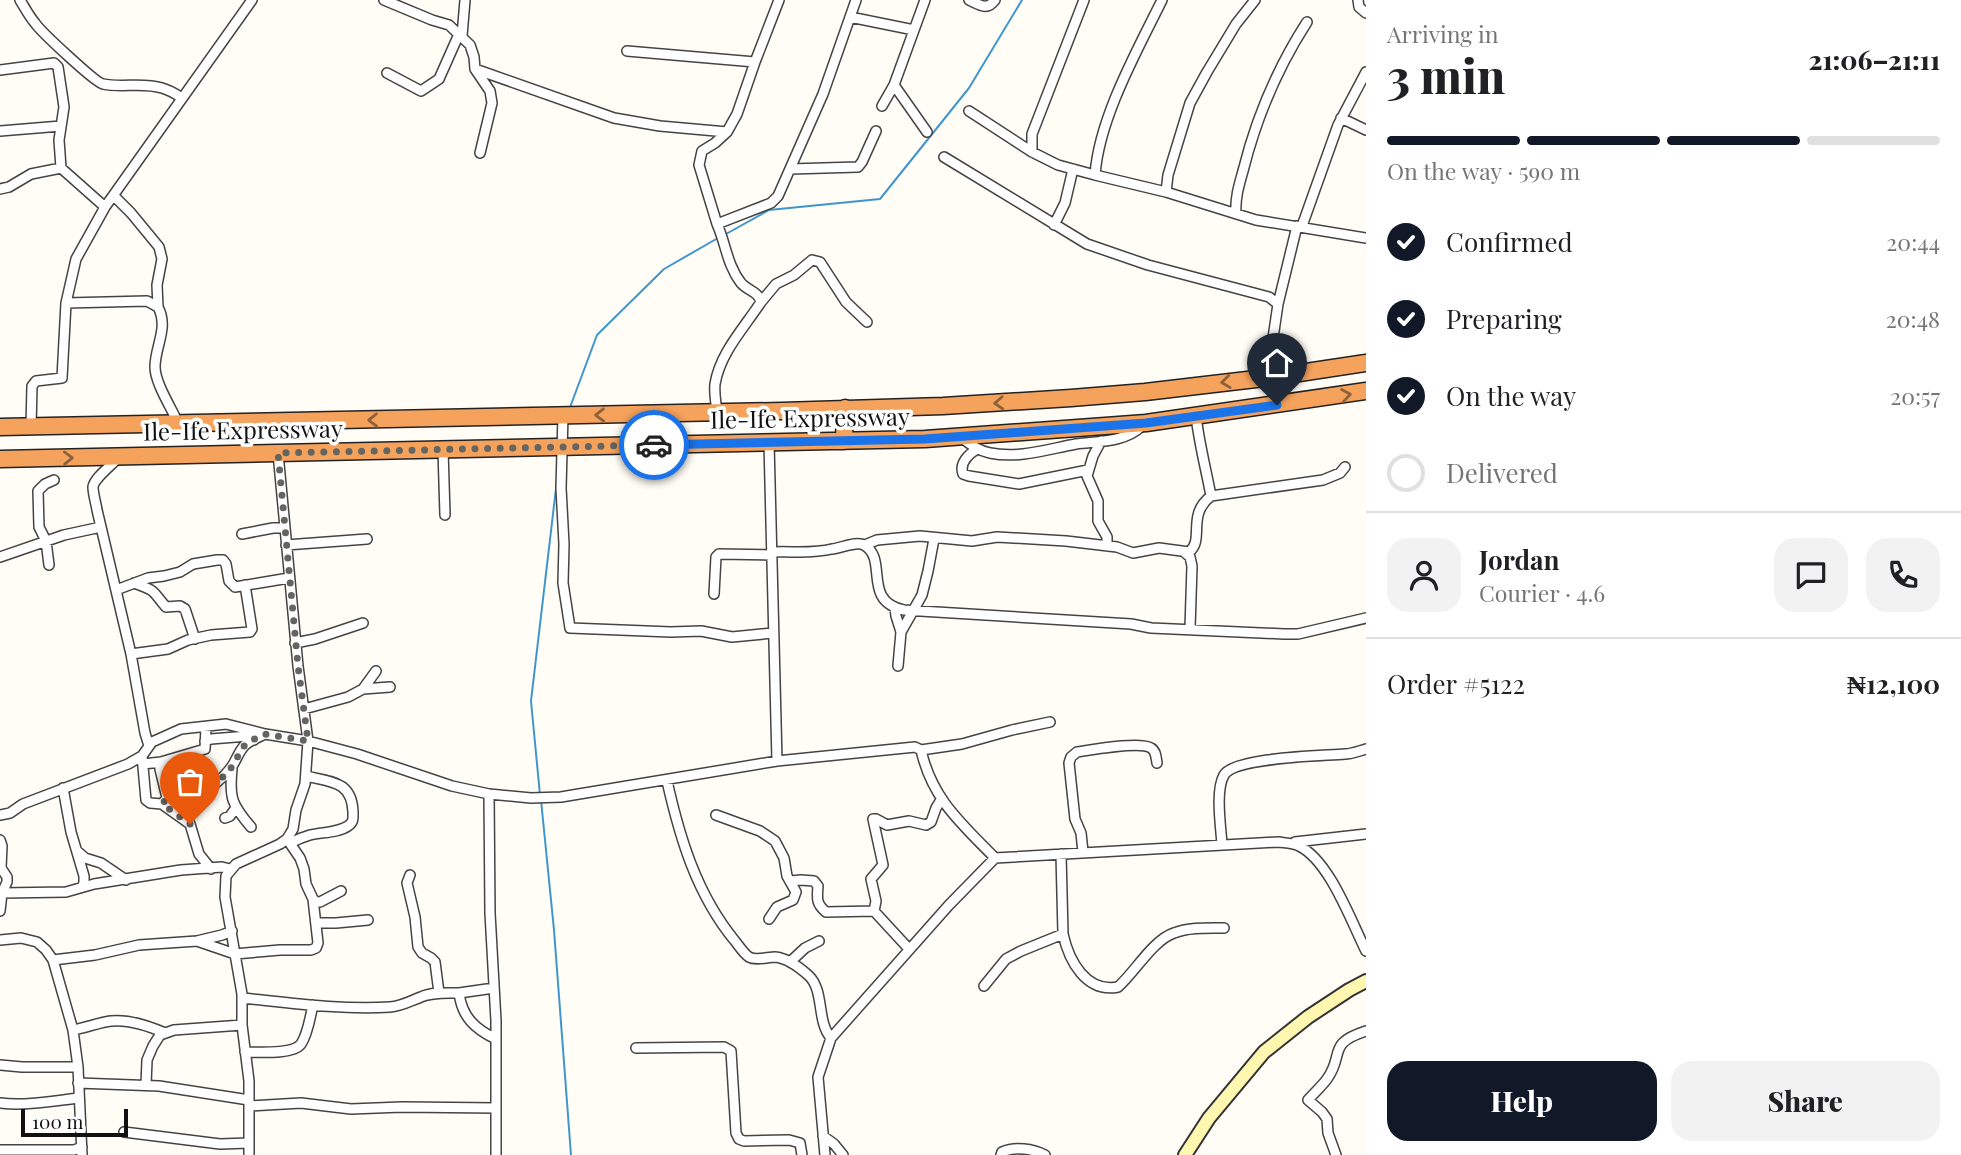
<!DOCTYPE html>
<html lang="en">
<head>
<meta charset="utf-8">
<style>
	:root { --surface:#fff; --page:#f2f2f2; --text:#202124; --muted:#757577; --line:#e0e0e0; --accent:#111827 }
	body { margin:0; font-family:"Playfair Display",serif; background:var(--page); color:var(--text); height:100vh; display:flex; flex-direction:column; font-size:26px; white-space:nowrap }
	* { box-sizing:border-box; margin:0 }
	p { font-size:23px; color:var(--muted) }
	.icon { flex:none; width:38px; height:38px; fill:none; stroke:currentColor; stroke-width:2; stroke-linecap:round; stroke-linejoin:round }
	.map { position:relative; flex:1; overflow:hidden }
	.drawer { display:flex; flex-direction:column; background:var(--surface); width:595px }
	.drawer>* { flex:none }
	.scale { position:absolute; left:21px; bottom:18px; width:107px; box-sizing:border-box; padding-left:7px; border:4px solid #111; border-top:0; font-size:19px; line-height:24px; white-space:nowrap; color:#111; -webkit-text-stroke:5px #fff; paint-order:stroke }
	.pin { position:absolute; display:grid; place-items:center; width:60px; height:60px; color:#fff; margin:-72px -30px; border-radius:50% 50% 50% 0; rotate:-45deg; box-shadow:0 0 7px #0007 }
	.pin .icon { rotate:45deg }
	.courier { position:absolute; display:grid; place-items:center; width:70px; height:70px; margin:-35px; border:5px solid #1a73e8; border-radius:50%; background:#fff; color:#222; box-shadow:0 2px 9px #0007 }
	.overview em { font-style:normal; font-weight:800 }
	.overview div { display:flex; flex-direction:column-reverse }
	.overview { display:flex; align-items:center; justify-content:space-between; height:119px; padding:0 21px }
	h1 { font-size:46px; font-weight:800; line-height:52px }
	.bar { display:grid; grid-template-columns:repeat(4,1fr); gap:10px 7px; align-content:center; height:84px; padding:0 21px }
	.bar i { height:9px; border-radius:5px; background:var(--line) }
	.bar .active { background:var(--accent) }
	.bar p { grid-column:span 4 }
	.line { display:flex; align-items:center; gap:18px; padding:0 21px; border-top:2px solid var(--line) }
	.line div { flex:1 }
	.round { display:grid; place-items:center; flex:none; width:74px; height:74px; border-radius:21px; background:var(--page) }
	ol { padding:0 21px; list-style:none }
	li { display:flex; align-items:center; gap:21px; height:77px }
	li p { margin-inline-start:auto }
	li .icon { padding:7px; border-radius:50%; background:var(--accent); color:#fff; stroke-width:4 }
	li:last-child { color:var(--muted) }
	li i { width:38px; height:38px; border:4px solid var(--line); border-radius:50% }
	.action { display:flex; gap:14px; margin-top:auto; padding:14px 21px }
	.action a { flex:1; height:80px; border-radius:21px; background:var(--accent); color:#fff; font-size:28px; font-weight:800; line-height:80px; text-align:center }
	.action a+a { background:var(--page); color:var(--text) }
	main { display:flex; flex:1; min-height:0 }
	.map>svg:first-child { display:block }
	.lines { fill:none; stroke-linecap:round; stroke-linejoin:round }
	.stream { stroke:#3f96cf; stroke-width:2 }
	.street-casing { stroke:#444; stroke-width:12 }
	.secondary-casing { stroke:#333; stroke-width:16 }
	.highway-casing { stroke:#222; stroke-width:19 }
	.street { stroke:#fff; stroke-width:9 }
	.secondary { stroke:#fff6b0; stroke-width:12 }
	.highway { stroke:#f5a25d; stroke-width:16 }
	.oneway { stroke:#8e613b }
	.done { stroke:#646461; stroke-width:7; stroke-dasharray:0 12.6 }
	.route { stroke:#1a73e8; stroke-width:9 }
	.labels { text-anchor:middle; stroke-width:7; stroke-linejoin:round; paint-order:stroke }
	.street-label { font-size:24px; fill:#111; stroke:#fff }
</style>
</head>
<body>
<main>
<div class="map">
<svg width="1366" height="1155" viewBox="0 0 1366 1155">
	<rect width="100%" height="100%" fill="#fffdf5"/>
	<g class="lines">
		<!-- stream -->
		<path class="stream" d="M726,234L769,210L880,199L969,88L1022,0
			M569,410L597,335L664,269L718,238
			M540,795L531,701L557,480
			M541,800L554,930L571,1155"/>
		<!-- street casing -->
		<g class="street-casing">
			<path id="street" d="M20,0C25,8 29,16 35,23C41,32 96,83 103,84C122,88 143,82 162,88C169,90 176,94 182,98
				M384,0L432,20L449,25L470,45L474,57L475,69L490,91L492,103L480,153
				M969,0C980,5 987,11 995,0
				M1162,0C1137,51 1099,118 1095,175L1166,192L1256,220L1366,238
				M1358,0L1359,7L1366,13
				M850,17L914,30
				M462,36L465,0
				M627,51L755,62
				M475,69L614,118L660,126L727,132
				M0,70L54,63L58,67L64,107L59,140L61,168L105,207
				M387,73L421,91L439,79L459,34
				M894,85L927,132
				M882,106L894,85L925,0
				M969,111L1032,152L1058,165L1095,175
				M1341,118L1366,130
				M0,131L61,126
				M1032,152V134L1084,0
				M944,157L1087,244L1148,265L1269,297L1278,304
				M790,169L858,167L862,162L876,131
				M0,189L9,187L31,174L61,168
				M1166,192L1168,175L1190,103L1207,72L1236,24L1255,0
				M114,196L131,213L159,247L162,259L157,285L158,307
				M1236,213C1235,198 1239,185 1243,171C1256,119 1278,67 1307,22
				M717,224L699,165L702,151L715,143L727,132L737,114L755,62L779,0
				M1054,225L1065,203L1073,169
				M1302,226L1338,125L1366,72
				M761,302L776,284L794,275L812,260L820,262L846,302L867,322
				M66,303L147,301L158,307C169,328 155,346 155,367C155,383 171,407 178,423
				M1277,405L1273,377L1275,360L1273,338L1278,304L1297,226
				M717,412C716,403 714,393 715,384C720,353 744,328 761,302C758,291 748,291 741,283C727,265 726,244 717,224L771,203L778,196L823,94L856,0
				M563,415L561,488L564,544L563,583L570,628L671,632L701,631L732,637L773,633
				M1196,416C1199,443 1206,469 1211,496
				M31,427L32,386L36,381L62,378L66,303L76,259L105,207L252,0
				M962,438C971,445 979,451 990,453C1019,459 1048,449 1076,444C1098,441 1124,443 1142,426
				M1101,441L1093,456L1087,476L1098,501V521L1107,537V546
				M769,443L777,761
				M977,449C969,454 959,463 963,474L969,476L1019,484L1088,470
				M443,450L445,515
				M119,457C112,465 94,478 93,487C93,494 96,503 97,510L131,654L145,733L149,746
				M242,534L273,528H284
				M286,545L367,539
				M865,545L877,540L920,536L972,541L997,537L1066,541L1117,547L1133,553L1159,548L1189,552C1205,540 1186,515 1211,496L1323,480L1340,473L1345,467
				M772,552C792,551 812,554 832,549C841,548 857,541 864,545C889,559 861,601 904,610L1131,624L1151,628L1284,634H1298L1366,618
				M1184,552L1190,557L1192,566L1190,628
				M0,557L64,535L101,527
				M49,565L46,541L39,527L38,491L45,484L54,480
				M134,583C157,591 152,591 166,607L180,606L185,609L195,639
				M116,590L148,578L164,576L180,572L193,564L217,560H223L226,564L229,581L235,587L289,578
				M714,594L716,557L719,554L772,555
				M895,608L896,616L901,632
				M295,643L315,639L363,623
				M131,654L168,649L188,640L211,635L250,632L252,629L245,585
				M898,666L901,632L922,595L928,571L934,539
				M363,689L390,687
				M304,709L348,697L363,689L376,671
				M205,741L211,739L248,736L254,740
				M921,750L962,744L1012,730L1050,722
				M142,756L146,800L150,803L162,804L190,824L199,854L211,869
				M161,762L160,769L167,798L162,804
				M143,764L161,762L205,749L206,727
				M232,769C229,798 232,805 251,827
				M667,781C680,839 697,895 735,941C739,946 744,954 749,957C756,961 768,957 775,957C787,958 799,967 808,975C825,990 816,1021 831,1038
				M63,788L71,832L84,876V883L82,887
				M165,790C188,800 215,789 230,769C236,762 238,752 245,745C251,740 259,737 265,734
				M489,794L490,913L496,1021V1155
				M0,815L10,813L23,804L128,764L142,756L152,742L181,729L226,724L265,734L308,741L357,754L452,786L489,794L531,798L561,797L777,761L915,747L921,750C932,799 961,823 995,858L1278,842C1285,843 1293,843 1299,846C1329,860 1351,921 1366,951
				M716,815L760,831L775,841L784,858L787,876L796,892L793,900L777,907L769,919
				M225,818L230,816L235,809
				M873,819L883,865L871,879L876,901L874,911
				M873,819H876L887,825L909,821L926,825L931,822L936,808L941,800
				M0,840L2,846L1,868L7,877V882L2,893L0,911
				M1295,842L1366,834
				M290,843C296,840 303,837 310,835C322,832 338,833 348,826C354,822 353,818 353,812C352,781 331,782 306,776
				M1222,845C1221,827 1215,791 1224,775C1234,757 1323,756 1345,754C1352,754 1359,751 1366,749
				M77,851L85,858L101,863L126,880
				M1083,852L1081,833L1075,819L1069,763L1071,757L1077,752C1091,750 1140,741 1151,748C1156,751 1156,757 1157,763
				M1061,854L1063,934C1069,961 1086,993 1118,987C1135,972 1153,940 1174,933C1189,927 1208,928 1224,928
				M410,875L407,883L415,917L418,947L422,953L431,958L435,962L439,993
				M791,881L801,880L814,881L818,886C817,898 816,904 826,912L874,911L909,949
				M2,893L66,892L94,884L181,870L222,867L230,869
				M313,899L317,902H320L341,891
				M316,923H336L368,920
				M0,940L21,938L37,942L46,950L53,960L73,1030L78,1067L82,1155
				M197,941L235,954L280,950H311L316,948L318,943L313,899L306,884L304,869L300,858L287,839
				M53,960L95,955L139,945L197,941L222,935L232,931
				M790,962L805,948L819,941
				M984,986L1006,959L1021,951L1063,934
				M459,993L494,988
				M242,998C291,1003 341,1010 390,1007C402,1006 410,1001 421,997C432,992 446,993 459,993C462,1017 475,1029 496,1039
				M73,1030C85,1028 101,1022 111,1021C129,1019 149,1026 165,1033
				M636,1048L724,1047L731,1051L736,1133L739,1139L744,1141L789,1140L800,1143L802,1155
				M245,1052C258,1052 293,1055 301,1044C308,1034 310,1017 313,1005
				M0,1065L22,1067H78
				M78,1083L159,1086L249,1100
				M146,1085L147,1060L153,1046L160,1035L174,1030L242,1025
				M0,1103C26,1106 53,1101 79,1098
				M249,1106L301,1103L351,1109L402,1107L496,1108
				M124,1132L220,1144L249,1143
				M823,1136L834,1144L843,1155
				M0,1150H74L82,1147
				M249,1155V1081L242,1025V994L225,897L226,876L236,864L280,844L287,839L293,829L296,810L305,784L308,741L298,666L278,453
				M825,1155L818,1077L831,1038L949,905L995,858
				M1001,1155L1002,1152C1015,1146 1033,1149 1045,1155
				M1336,1155L1328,1133L1327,1119L1322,1112L1308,1100C1314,1093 1321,1087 1327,1079C1345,1054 1326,1044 1366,1031"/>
		</g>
		<!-- secondary casing -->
		<g class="secondary-casing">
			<path id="secondary" d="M1185,1155L1209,1118L1264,1052L1308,1017L1349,990L1366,981"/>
		</g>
		<!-- highway casing -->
		<g class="highway-casing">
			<path id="highway" d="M0,427L782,411L943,406L1071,398L1145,392L1273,377L1366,363
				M844,441L845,408
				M0,459L925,439L1146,423L1366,391"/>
		</g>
		<!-- street -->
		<use href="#street" class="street"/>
		<!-- secondary -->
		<use href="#secondary" class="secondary"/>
		<!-- highway -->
		<use href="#highway" class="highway"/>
	</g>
	<!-- one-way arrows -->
	<defs><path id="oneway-chevron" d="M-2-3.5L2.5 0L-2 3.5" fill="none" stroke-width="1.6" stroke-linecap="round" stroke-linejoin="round" transform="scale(1.75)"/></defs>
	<g class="oneway">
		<use href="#oneway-chevron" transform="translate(1226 382) rotate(173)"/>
		<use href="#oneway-chevron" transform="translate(1346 395) rotate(-9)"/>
		<use href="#oneway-chevron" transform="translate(999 403) rotate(177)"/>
		<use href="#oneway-chevron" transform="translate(600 415) rotate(179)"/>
		<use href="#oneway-chevron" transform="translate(373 420) rotate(179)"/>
		<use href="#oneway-chevron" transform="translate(68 458) rotate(-1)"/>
	</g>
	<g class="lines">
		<!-- done -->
		<path class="done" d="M190,824L162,804L167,798L165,790C188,801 215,789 230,769C236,762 239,752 245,745C251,740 259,737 265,734L308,741L298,666L278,453L654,445"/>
		<!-- route -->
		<path class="route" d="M654,445L925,439L1146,423L1277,405"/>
	</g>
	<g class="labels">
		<!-- street labels -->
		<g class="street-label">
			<text transform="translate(810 419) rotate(-1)" y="8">Ile-Ife Expressway</text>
			<text transform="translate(243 431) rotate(-1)" y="8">Ile-Ife Expressway</text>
		</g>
	</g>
</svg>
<div class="scale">100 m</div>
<div class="pin" style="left:190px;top:824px;background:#ea580c"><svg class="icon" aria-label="bag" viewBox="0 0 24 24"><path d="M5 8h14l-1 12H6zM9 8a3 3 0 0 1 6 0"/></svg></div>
<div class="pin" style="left:1277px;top:405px;background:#1f2937"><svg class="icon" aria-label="home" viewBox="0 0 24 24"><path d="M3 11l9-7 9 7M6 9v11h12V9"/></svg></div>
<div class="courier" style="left:654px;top:445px"><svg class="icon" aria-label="car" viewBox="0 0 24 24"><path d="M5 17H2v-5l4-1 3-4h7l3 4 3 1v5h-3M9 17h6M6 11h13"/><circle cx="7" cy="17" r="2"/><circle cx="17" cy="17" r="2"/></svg></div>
</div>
<section class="drawer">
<div class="overview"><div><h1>3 min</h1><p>Arriving in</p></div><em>21:06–21:11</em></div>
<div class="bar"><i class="active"></i><i class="active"></i><i class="active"></i><i></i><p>On the way · 590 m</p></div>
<ol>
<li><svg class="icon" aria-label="check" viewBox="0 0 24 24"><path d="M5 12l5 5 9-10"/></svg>Confirmed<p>20:44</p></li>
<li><svg class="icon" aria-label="check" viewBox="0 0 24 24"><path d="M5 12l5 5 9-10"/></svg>Preparing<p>20:48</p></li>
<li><svg class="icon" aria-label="check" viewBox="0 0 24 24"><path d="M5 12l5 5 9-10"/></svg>On the way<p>20:57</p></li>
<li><i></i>Delivered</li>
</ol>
<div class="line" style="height:126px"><a class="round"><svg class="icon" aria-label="person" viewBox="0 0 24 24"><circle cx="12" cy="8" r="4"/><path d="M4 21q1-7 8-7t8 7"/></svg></a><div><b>Jordan</b><p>Courier · 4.6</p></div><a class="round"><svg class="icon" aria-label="chat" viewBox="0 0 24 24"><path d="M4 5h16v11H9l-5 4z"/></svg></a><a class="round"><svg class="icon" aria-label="phone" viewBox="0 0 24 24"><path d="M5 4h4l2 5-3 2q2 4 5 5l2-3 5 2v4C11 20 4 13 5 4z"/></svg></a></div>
<div class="line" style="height:91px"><div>Order #5122</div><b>₦12,100</b></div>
<div class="action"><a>Help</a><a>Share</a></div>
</section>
</main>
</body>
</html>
